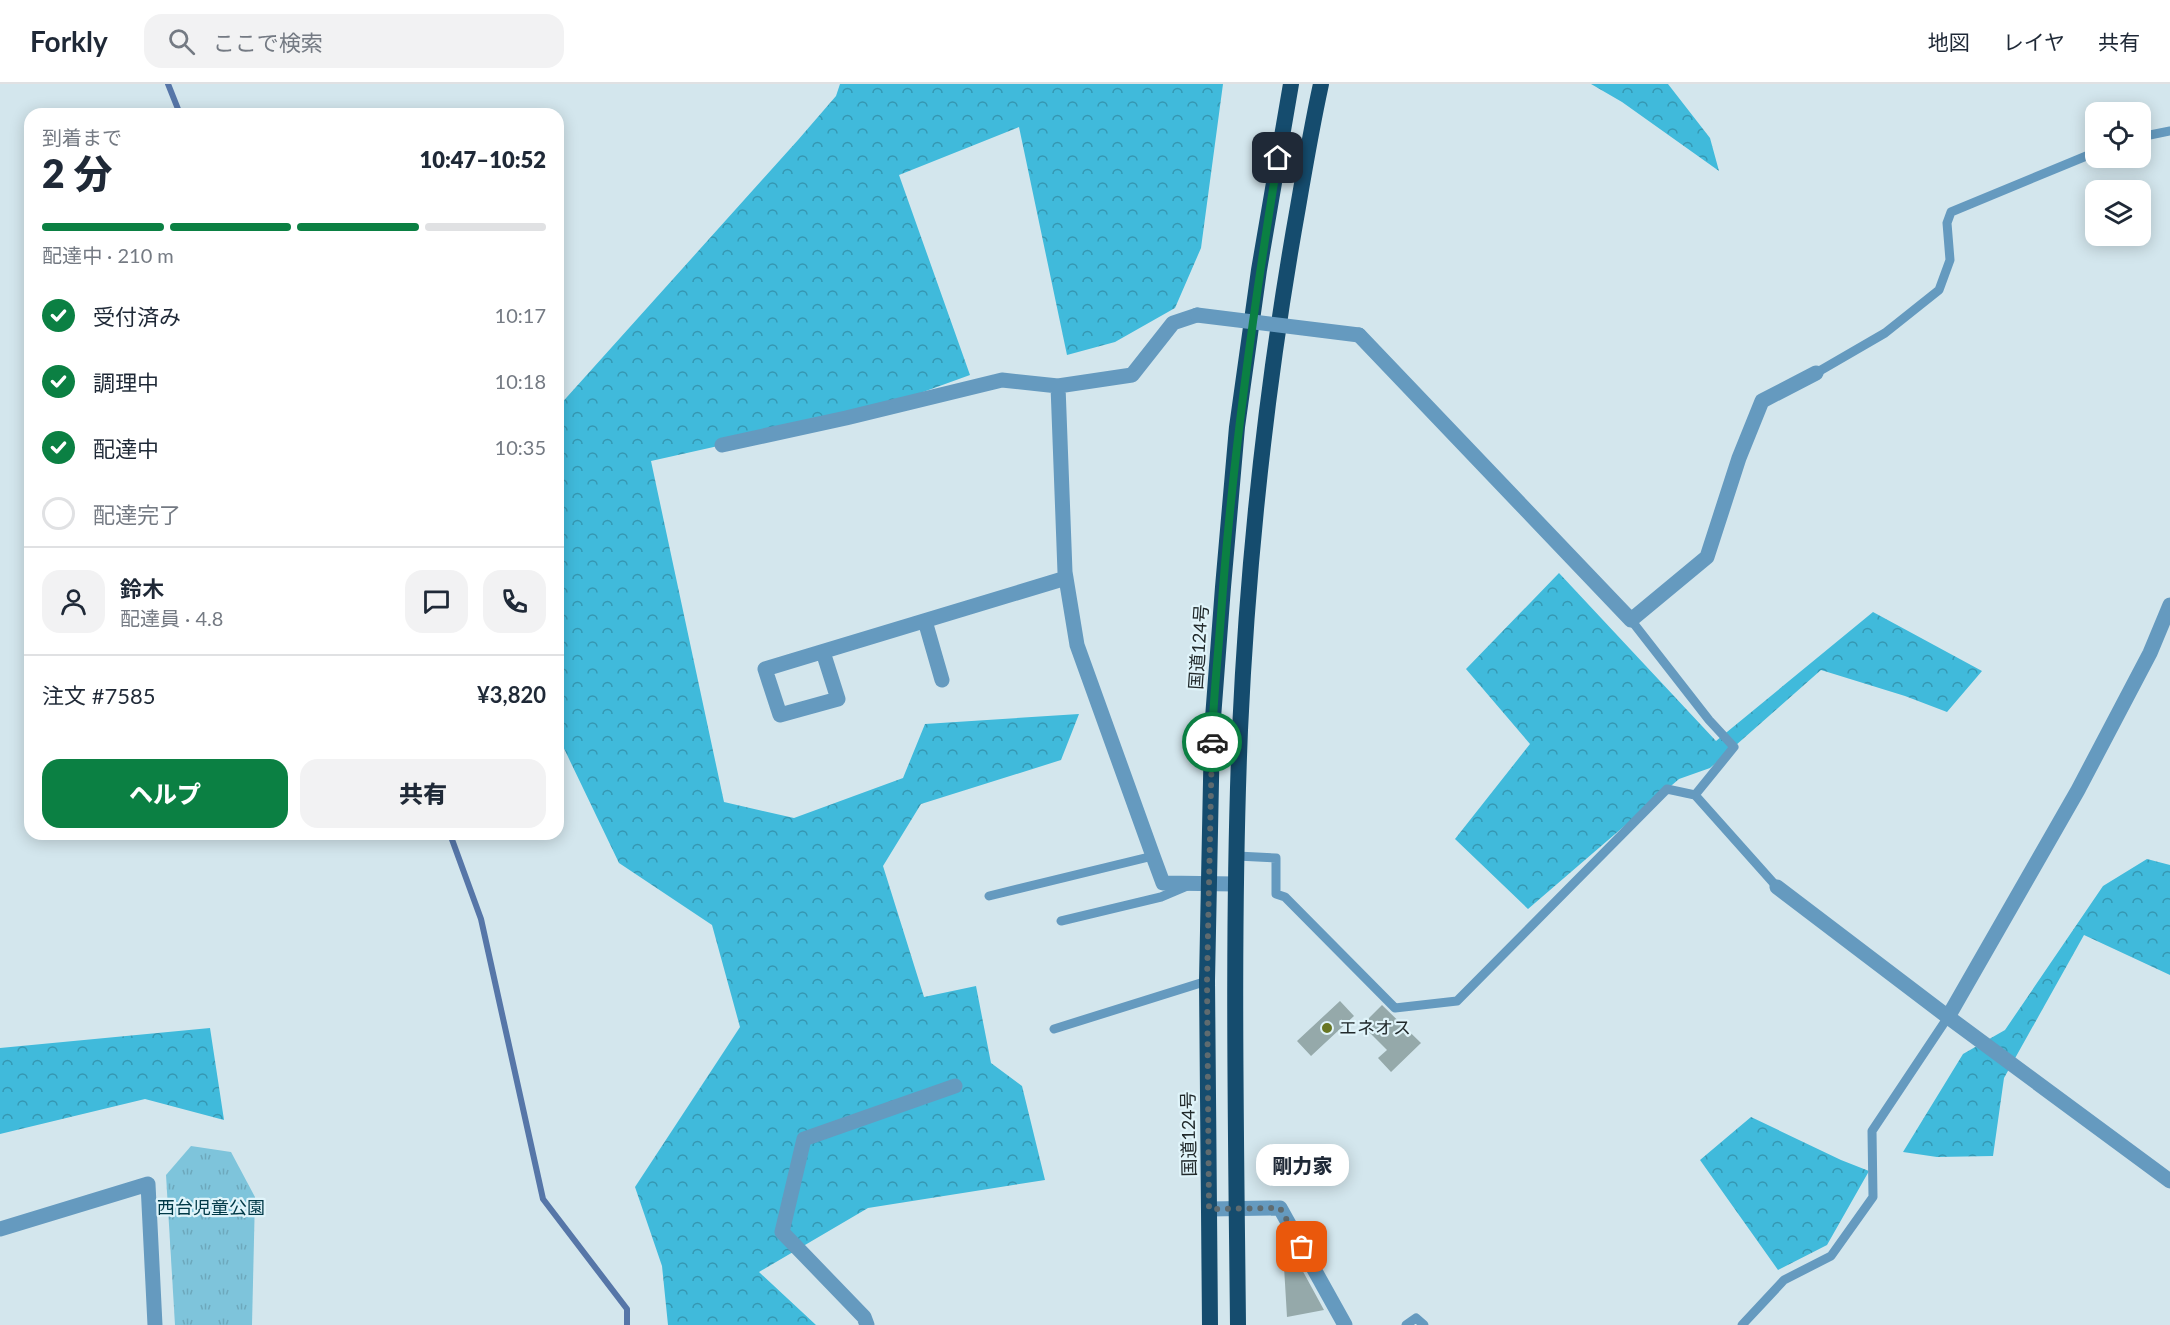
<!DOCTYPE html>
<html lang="ja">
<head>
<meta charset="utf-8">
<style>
	:root { --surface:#fff; --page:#f2f2f3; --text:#1f2937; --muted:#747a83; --line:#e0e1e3; --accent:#0b8043 }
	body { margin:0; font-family:Lato,"Noto Sans JP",sans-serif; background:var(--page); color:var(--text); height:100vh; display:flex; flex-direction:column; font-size:22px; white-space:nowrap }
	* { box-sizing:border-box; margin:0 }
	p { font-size:20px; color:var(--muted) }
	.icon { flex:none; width:33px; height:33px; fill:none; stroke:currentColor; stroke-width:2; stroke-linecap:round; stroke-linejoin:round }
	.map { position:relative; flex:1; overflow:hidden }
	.panel { position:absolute; left:24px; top:24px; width:540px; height:732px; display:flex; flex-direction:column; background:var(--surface); border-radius:18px; box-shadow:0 3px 15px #0003 }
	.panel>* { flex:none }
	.tools { position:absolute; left:2085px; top:18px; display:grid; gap:12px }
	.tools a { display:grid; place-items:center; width:66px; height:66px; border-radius:12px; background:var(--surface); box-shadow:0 3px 15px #0003; font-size:30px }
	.pin { position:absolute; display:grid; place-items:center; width:51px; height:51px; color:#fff; margin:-26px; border-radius:12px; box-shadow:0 3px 9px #0006 }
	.courier { position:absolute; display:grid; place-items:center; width:60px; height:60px; margin:-30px; border:4px solid #0b8043; border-radius:50%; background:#fff; color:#222; box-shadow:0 2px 8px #0007 }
	.bubble { position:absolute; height:42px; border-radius:18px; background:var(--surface); box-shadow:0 3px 15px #0003; font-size:20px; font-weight:800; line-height:42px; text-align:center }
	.overview em { font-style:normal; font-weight:800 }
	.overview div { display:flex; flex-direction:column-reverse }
	.overview { display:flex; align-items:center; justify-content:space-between; height:102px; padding:0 18px }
	h1 { font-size:39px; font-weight:800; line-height:45px }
	.bar { display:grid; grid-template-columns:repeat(4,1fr); gap:9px 6px; align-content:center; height:72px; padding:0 18px }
	.bar i { height:8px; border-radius:4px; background:var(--line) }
	.bar .on { background:var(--accent) }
	.bar p { grid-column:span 4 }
	.line { display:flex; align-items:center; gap:15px; padding:0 18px; border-top:2px solid var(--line) }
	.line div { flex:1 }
	.round { display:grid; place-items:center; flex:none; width:63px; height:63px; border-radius:18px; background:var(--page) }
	ol { padding:0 18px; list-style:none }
	li { display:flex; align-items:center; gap:18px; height:66px }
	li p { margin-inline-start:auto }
	li .icon { padding:6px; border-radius:50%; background:var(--accent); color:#fff; stroke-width:4 }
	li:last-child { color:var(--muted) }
	li i { width:33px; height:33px; border:3px solid var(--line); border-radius:50% }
	.cta { display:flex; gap:12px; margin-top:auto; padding:12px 18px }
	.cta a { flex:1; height:69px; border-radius:18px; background:var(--accent); color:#fff; font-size:24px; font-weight:800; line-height:69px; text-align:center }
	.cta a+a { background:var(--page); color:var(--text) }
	header { display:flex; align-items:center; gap:36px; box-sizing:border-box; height:84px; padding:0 30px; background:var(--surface); border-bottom:2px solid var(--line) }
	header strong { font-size:28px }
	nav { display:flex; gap:33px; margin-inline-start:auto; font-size:21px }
	.search { width:420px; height:54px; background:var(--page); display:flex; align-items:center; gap:15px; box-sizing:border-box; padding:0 21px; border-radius:18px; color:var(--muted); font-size:22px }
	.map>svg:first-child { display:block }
	.forest { fill:url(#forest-crowns) }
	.park { fill:url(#park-tufts) }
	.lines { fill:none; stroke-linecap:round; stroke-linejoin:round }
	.stream { stroke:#5676a8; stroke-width:6 }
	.building { fill:#95a9aa }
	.service { stroke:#659abf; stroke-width:9 }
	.minor { stroke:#659abf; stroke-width:15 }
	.trunk { stroke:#154c6e; stroke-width:16 }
	.minor-bridge { stroke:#659abf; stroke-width:15 }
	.done { stroke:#5f6b6f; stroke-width:6; stroke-dasharray:0 10.8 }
	.route { stroke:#0b8043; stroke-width:8 }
	.poi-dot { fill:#687623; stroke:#e0f4fa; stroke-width:2 }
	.labels { text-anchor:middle; stroke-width:4.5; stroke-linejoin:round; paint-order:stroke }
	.street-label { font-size:18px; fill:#21292b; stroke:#e0f4fa }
	.poi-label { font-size:18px; fill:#21292b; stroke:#e0f4fa; text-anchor:start }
	.park-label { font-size:18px; fill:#003947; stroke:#e0f4fa }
</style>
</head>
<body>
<header>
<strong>Forkly</strong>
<div class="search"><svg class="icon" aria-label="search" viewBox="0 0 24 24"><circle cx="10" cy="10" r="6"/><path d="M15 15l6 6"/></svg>ここで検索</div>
<nav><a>地図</a><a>レイヤ</a><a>共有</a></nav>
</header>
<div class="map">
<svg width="2170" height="1241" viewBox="0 0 2170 1241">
	<defs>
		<pattern id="forest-crowns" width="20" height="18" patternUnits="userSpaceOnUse" patternTransform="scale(1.5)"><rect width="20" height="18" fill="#40badb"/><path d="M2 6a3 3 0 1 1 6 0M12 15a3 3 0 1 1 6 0" fill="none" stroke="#3597b2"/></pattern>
		<pattern id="park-tufts" width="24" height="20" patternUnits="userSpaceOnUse" patternTransform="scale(1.5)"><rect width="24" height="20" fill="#7ec4db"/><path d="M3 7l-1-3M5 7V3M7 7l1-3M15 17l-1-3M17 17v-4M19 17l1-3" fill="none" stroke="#6da8bc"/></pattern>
	</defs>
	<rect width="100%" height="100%" fill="#d3e6ed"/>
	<!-- forest -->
	<path class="forest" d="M840,0H1223L1201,164L1175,224L1115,258L1067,271L1019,43L899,91L970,291L865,329L651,377L724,718L794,734L903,694L925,640L1079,630L1061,676L921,720L883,782L924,913L976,902L991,979L1022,1002L1045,1096L868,1124L759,1188L816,1241H668L662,1182L635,1103L740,943L712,841L619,779L558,652V323L798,56L836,12Z
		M1591,0H1668L1710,54L1719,87L1622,18Z
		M1559,489L1716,657L1873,528L1982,587L1947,628L1905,612L1821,586L1710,684L1679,695L1528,825L1455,755L1530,660L1466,585Z
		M2147,775L2170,781V891L2084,851L2004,994L1993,1072L1937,1073L1903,1068L1963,970L2005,946L2103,802Z
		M210,944L224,1036L145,1015L0,1050V964Z
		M1751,1033L1841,1076L1869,1087L1827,1161L1778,1186L1700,1076Z"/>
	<!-- park -->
	<path class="park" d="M191,1062L231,1068L255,1113L252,1241H175L166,1091Z"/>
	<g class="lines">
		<!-- stream -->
		<path class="stream" d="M168,0L180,30
			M450,750L481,835L543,1115L627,1225V1241"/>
	</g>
	<!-- building -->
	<path class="building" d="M1340,917L1354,932L1311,972L1297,957Z
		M1382,921L1421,959L1391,988L1378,974L1387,966L1362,941Z
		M1282,1149L1324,1226L1287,1233Z"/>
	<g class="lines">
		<!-- service -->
		<path class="service" d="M2140,53L2170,47
			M1816,289L1885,249L1939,206L1950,176L1947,139L1951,128L2096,68
			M1631,536L1709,636L1734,663L1695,711L1777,803
			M1237,772L1276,774V810L1285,813L1395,924L1457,917L1667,705L1695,711
			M989,812L1153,772
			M1061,837L1161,813L1187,802
			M1054,945L1207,897
			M1406,1241L1416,1234L1424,1241
			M1742,1241L1784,1196L1831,1172L1873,1113L1872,1047L1948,933"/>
		<!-- minor -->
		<path class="minor" d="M1359,251L1631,536L1707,473L1739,374L1762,317L1816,289
			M1058,302L1132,291L1173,239L1197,231
			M722,361L846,334L1002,296L1058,302L1065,488L1077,561L1153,772L1163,799L1236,800
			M925,537L942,596
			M823,568L838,615L780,631L765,585L1066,494
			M1777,803L1948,933L2170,1097
			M1948,933L2078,706L2150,569L2170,521
			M1209,1125L1280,1124L1345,1241
			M0,1145L148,1100L155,1241
			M867,1241L864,1233L782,1148L804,1055L955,1002"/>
		<!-- trunk -->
		<path class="trunk" d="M1210,1241L1207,897L1212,647L1223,503L1237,343L1259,186L1291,0
			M1238,1241C1236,1043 1232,844 1240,646C1248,471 1267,296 1298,123C1305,82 1312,41 1321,0"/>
		<!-- minor-bridge -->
		<path class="minor-bridge" d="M1197,231L1359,251"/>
	</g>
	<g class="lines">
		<!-- done -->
		<path class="done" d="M1212,658L1207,897L1209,1125L1280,1124L1302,1163"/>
		<!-- route -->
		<path class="route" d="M1212,658C1213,616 1218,573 1221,531C1232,377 1253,226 1278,74"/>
	</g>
	<!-- markers -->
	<circle class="poi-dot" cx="1327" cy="944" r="6"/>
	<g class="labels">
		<!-- street labels -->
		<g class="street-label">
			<text transform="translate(1199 563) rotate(-86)" y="6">国道124号</text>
			<text transform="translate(1189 1050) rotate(-91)" y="6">国道124号</text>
		</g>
		<!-- poi labels -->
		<g class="poi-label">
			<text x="1339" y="950">エネオス</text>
		</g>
		<!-- park labels -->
		<g class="park-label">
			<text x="211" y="1130">西台児童公園</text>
		</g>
	</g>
</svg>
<div class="tools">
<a><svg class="icon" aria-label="locate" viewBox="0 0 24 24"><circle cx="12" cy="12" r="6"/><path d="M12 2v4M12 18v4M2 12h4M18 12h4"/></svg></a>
<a><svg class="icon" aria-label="layers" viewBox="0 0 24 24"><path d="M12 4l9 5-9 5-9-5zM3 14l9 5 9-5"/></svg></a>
</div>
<div class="pin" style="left:1302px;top:1163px;background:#ea580c"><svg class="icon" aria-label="bag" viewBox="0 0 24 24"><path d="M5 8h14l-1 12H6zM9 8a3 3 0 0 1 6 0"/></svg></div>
<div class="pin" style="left:1278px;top:74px;background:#1f2937"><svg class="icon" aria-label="home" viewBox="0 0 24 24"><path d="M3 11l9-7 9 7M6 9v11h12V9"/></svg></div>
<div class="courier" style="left:1212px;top:658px"><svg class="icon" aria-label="car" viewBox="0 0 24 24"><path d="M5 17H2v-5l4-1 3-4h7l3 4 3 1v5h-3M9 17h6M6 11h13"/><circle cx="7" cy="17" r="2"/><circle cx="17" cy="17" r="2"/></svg></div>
<div class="bubble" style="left:1256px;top:1060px;width:93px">剛力家</div>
<section class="panel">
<div class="overview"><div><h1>2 分</h1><p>到着まで</p></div><em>10:47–10:52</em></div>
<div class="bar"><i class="on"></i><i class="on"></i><i class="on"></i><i></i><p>配達中 · 210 m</p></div>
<ol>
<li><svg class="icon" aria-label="check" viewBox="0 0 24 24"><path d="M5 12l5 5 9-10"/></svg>受付済み<p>10:17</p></li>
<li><svg class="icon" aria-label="check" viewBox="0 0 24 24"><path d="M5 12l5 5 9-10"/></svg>調理中<p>10:18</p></li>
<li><svg class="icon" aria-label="check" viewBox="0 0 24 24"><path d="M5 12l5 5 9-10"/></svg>配達中<p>10:35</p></li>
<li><i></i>配達完了</li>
</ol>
<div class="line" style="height:108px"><a class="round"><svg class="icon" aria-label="person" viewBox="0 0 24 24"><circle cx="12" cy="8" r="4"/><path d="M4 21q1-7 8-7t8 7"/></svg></a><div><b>鈴木</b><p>配達員 · 4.8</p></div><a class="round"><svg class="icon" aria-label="chat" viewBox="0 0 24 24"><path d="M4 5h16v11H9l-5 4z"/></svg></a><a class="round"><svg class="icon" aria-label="phone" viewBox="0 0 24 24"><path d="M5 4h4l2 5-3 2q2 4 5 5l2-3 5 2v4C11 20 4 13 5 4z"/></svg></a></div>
<div class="line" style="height:78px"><div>注文 #7585</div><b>¥3,820</b></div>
<div class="cta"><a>ヘルプ</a><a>共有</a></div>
</section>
</div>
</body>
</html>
